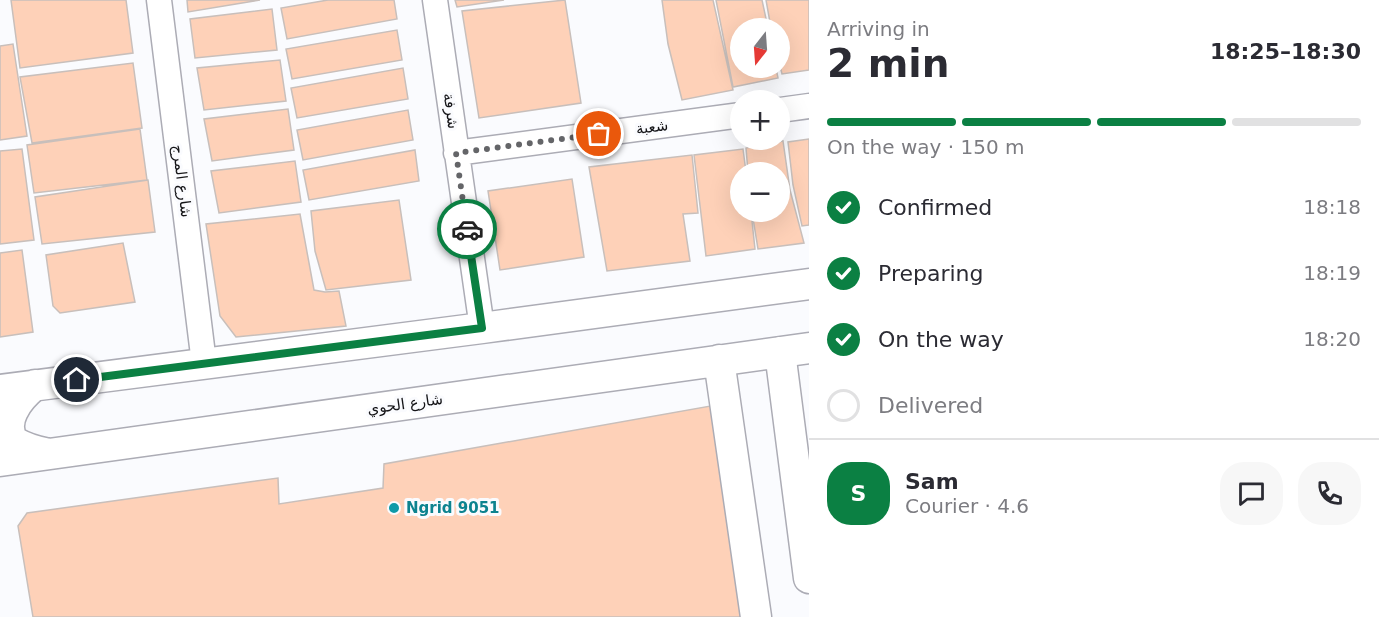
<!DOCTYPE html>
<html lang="en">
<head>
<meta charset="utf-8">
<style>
	:root { --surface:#fff; --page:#f7f7f7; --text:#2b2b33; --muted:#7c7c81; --line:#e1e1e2; --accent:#0b8043 }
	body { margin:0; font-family:"DejaVu Sans",Cairo,sans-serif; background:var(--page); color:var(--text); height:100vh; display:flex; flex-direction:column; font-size:22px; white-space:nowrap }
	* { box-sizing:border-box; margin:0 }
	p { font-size:20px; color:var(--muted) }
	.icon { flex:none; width:33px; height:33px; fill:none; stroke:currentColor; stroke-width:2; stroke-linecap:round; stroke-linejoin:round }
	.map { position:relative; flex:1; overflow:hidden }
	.details { display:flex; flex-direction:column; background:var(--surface); width:570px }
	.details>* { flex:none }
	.needle { width:39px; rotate:197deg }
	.controls { position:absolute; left:730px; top:18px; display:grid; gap:12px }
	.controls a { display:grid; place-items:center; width:60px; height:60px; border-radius:50%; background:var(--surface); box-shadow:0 6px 24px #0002; font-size:30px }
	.pin { position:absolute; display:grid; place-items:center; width:51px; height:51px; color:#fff; margin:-26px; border:3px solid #fff; border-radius:50%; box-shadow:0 2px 6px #0007 }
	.courier { position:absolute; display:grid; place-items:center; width:60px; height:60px; margin:-30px; border:4px solid #0b8043; border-radius:50%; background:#fff; color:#222; box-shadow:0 2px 8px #0007 }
	.headline em { font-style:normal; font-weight:600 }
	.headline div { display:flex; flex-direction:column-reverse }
	.headline { display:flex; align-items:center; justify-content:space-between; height:102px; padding:0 18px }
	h1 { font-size:39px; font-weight:600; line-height:45px }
	.bar { display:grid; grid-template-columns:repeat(4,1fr); gap:9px 6px; align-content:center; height:72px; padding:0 18px }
	.bar i { height:8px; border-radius:4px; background:var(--line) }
	.bar .on { background:var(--accent) }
	.bar p { grid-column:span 4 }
	.line { display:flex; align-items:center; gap:15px; padding:0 18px; border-top:2px solid var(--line) }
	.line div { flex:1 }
	.round { display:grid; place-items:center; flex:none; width:63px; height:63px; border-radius:24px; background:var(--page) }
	ol { padding:0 18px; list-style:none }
	li { display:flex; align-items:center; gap:18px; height:66px }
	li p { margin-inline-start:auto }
	li .icon { padding:6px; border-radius:50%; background:var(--accent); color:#fff; stroke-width:4 }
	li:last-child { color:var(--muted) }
	li i { width:33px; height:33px; border:3px solid var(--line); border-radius:50% }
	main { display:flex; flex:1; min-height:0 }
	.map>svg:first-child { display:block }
	.building { fill:#fed1b8; stroke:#c8bfbb; stroke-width:1.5 }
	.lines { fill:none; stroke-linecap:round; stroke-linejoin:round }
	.minor-casing { stroke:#acacb5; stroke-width:27 }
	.tertiary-casing { stroke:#acacb5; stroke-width:33 }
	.minor { stroke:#fff; stroke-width:24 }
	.tertiary { stroke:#fff; stroke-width:30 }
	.done { stroke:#646568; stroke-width:6; stroke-dasharray:0 10.8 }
	.route { stroke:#0b8043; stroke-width:8 }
	.culture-dot { fill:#0f9aa8; stroke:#fafbfe; stroke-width:2 }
	.labels { text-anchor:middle; stroke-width:6; stroke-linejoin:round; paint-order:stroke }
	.street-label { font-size:15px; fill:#141417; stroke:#fafbfe }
	.culture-label { font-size:15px; font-weight:bold; fill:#0d838f; stroke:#fafbfe; text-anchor:start }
</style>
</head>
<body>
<main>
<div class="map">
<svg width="809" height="617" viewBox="0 0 809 617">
	<rect width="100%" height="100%" fill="#fafbfe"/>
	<!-- building -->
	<path class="building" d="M11,0H126L133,53L20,68Z
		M187,0H260L188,12Z
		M328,0H394L397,19L287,39L281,8Z
		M455,0H504L457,7Z
		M565,0L581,103L479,118L462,11Z
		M662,0H713L733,90L682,100L668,44Z
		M716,0H762L768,28H741V68H776L778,78L733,87Z
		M766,0H809V70L782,74L780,66V28H771Z
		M272,9L277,50L195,58L190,19Z
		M397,30L402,60L292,79L286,49Z
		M13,44L27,136L0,140V46Z
		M280,60L286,101L204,110L197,68Z
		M133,63L142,128L32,143L20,77Z
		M403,68L408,99L297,118L291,88Z
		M288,109L294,150L212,161L204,119Z
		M408,110L413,140L303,160L297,130Z
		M140,129L147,180L34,193L27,145Z
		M809,139V225L802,226L793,185L788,142Z
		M783,141L790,190L804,243L758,249L752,212H780V172H748L746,148Z
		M22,149L34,240L0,244V151Z
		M743,149L746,172H741V212H751L755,249L706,256L694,155Z
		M415,150L419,181L309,200L303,170Z
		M692,155L698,213L683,214L690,261L607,271L589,167Z
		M295,161L301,202L219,213L211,171Z
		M572,179L584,257L500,270L488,191Z
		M148,180L155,232L42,244L35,197Z
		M399,200L411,280L326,290L315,251L311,211Z
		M300,214L314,290L325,292L339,291L346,326L236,337L220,316L206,224Z
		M123,243L135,302L60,313L53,306L46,255Z
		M22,250L33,332L0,337V253Z
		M716,405L745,617H33L18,526L27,513L278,478L279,504L383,488L384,464Z"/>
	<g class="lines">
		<!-- minor casing -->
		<g class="minor-casing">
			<path id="minor" d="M159,0L204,363
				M435,0L482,328
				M780,110L809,106
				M456,153L741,115"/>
		</g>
		<!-- tertiary casing -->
		<g class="tertiary-casing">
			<path id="tertiary" d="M780,352L809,578
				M719,360L756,617
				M35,385C17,399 0,423 14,442C25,448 33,451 45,453
				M0,390L482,328L809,284
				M0,461L809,348"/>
		</g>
		<!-- minor -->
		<use href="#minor" class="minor"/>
		<!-- tertiary -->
		<use href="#tertiary" class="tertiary"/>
	</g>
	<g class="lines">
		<!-- done -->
		<path class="done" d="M467,229L456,153L599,134"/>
		<!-- route -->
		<path class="route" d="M77,380L482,328L467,229"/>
	</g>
	<!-- markers -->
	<circle class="culture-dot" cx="394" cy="508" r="6"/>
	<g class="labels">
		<!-- street labels -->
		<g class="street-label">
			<text transform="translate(451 111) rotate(82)" y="5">شرفة</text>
			<text transform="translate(652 127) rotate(-7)" y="5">شعبة</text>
			<text transform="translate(182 181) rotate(83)" y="5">شارع المرج</text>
			<text transform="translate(405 404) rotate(-8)" y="5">شارع الحوي</text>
		</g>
		<!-- culture labels -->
		<g class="culture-label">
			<text x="406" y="513">Ngrid 9051</text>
		</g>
	</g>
</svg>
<div class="controls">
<a><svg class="needle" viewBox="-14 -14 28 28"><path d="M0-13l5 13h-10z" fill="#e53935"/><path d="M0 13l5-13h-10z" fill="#7c7c81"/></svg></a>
<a>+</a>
<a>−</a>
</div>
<div class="pin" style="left:599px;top:134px;background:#ea580c"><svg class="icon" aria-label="bag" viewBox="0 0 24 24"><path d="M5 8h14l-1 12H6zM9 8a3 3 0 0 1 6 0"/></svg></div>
<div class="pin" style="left:77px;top:380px;background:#1f2937"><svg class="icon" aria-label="home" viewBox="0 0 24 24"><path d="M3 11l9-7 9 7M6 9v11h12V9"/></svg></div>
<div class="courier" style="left:467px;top:229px"><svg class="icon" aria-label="car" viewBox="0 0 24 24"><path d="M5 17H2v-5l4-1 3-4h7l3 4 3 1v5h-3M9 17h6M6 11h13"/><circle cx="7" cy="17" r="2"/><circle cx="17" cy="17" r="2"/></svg></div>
</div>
<section class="details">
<div class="headline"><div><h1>2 min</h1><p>Arriving in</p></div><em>18:25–18:30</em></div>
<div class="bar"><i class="on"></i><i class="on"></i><i class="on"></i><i></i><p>On the way · 150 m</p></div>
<ol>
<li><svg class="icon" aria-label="check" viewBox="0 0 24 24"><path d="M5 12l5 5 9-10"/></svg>Confirmed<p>18:18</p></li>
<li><svg class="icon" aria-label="check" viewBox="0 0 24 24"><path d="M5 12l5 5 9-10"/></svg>Preparing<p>18:19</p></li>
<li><svg class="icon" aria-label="check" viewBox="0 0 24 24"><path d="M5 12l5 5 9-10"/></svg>On the way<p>18:20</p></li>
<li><i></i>Delivered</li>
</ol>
<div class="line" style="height:108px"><b class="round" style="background:var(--accent);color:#fff">S</b><div><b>Sam</b><p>Courier · 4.6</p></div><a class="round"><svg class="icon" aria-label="chat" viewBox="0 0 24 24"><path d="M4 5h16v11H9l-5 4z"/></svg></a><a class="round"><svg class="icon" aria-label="phone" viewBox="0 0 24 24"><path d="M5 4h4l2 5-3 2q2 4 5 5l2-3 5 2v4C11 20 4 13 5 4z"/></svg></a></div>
</section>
</main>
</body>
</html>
